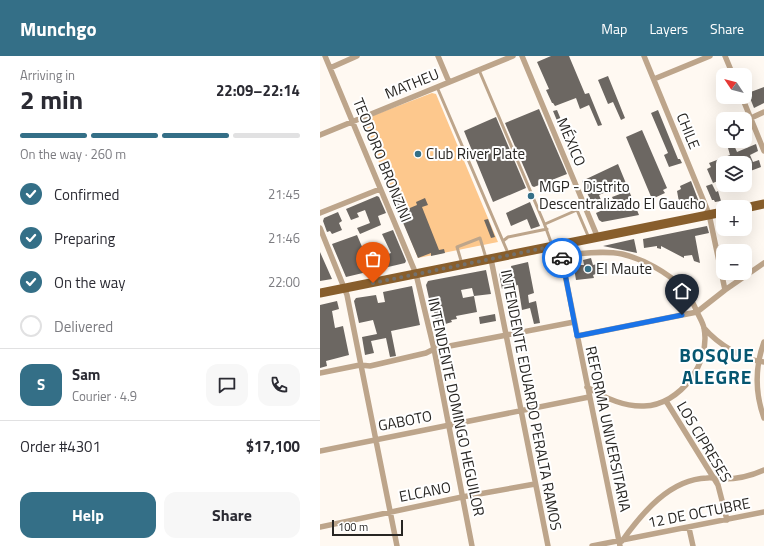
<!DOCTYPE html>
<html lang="en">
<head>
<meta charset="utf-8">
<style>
	:root { --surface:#fff; --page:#f7f7f7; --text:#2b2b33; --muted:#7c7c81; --line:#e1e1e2; --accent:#346f87 }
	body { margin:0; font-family:"Titillium Web",sans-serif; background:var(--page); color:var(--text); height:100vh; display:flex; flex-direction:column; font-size:15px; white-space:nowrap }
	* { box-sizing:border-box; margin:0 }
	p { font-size:13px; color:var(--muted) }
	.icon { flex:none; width:22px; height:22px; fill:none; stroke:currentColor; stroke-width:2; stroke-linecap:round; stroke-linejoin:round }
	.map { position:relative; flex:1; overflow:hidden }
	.panel { display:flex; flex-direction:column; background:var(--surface); width:320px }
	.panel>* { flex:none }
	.needle { width:26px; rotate:305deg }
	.tools { position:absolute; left:396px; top:12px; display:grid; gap:8px }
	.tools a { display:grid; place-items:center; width:36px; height:36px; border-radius:8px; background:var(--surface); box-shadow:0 4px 16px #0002; font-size:20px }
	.scale { position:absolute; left:12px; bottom:10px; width:71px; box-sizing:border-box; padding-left:4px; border:2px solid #282623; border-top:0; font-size:11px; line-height:14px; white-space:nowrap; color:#282623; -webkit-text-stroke:3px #fff; paint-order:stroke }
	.pin { position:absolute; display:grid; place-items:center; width:34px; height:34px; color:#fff; margin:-41px -17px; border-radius:50% 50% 50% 0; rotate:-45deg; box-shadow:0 0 4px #0007 }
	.pin .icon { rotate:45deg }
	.courier { position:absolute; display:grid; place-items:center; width:40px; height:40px; margin:-20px; border:3px solid #1a73e8; border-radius:50%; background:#fff; color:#222; box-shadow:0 1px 5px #0007 }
	.overview em { font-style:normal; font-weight:700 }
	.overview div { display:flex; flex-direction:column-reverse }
	.overview { display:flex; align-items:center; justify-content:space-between; height:68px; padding:0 20px }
	h1 { font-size:26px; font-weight:700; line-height:30px }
	.bar { display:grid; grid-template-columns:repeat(4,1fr); gap:6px 4px; align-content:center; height:48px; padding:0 20px }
	.bar i { height:5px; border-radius:3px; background:var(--line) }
	.bar .on { background:var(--accent) }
	.bar p { grid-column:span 4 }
	.line { display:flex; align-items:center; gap:10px; padding:0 20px; border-top:1px solid var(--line) }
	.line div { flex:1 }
	.round { display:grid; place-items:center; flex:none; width:42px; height:42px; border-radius:12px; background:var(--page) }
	ol { padding:0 20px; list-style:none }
	li { display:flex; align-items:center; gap:12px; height:44px }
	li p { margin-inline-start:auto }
	li .icon { padding:4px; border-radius:50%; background:var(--accent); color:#fff; stroke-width:4 }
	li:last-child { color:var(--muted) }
	li i { width:22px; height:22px; border:2px solid var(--line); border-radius:50% }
	.cta { display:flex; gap:8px; margin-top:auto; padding:8px 20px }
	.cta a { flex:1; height:46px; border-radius:12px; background:var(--accent); color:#fff; font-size:16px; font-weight:700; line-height:46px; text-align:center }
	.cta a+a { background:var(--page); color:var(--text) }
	header { display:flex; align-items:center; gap:24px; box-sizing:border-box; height:56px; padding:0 20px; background:var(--accent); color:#fff }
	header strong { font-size:19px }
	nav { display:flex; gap:22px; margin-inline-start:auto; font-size:14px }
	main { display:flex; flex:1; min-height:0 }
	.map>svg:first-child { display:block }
	.green { fill:#fdc88d }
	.building { fill:#6c6762; fill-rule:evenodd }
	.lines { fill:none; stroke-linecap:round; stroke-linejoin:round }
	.service { stroke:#bda58b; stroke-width:3 }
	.minor { stroke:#bda58b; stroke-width:5.5 }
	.primary { stroke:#885e2c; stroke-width:9 }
	.done { stroke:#73706b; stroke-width:4; stroke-dasharray:0 7.2 }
	.route { stroke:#1a73e8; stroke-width:5 }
	.poi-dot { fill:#346f87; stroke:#fff; stroke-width:1.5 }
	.labels { text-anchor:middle; stroke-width:4; stroke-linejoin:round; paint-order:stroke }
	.street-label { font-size:15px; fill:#282623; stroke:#fff }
	.poi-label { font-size:15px; fill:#282623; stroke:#fff; text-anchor:start }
	.district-label { font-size:19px; font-weight:bold; letter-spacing:1px; fill:#065670; stroke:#fff }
</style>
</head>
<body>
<header>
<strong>Munchgo</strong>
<nav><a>Map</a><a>Layers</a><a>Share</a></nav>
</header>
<main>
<section class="panel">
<div class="overview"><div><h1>2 min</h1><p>Arriving in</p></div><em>22:09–22:14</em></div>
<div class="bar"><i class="on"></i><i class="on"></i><i class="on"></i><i></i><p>On the way · 260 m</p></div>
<ol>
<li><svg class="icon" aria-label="check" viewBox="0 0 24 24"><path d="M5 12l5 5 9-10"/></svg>Confirmed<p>21:45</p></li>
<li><svg class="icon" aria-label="check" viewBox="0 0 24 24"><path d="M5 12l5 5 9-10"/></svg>Preparing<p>21:46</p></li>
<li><svg class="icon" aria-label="check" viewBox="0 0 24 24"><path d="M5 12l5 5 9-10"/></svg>On the way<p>22:00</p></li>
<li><i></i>Delivered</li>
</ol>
<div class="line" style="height:72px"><b class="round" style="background:var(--accent);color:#fff">S</b><div><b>Sam</b><p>Courier · 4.9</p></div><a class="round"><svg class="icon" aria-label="chat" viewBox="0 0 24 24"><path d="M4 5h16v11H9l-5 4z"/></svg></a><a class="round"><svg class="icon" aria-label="phone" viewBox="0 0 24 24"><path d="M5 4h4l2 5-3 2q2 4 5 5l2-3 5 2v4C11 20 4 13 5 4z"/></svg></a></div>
<div class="line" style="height:52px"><div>Order #4301</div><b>$17,100</b></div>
<div class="cta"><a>Help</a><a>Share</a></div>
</section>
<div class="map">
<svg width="444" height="490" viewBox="0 0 444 490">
	<rect width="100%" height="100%" fill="#fff9f2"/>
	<!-- green -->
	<path class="green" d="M112,37L116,38L178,186L98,202L43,67L44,63Z"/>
	<!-- building -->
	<path class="building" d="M231,0H249L265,38L269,37L282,69L278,70L269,49L260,53L256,42L235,50L233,47H232L226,34L229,33L217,6Z
		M288,20L305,62L301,64L293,46L288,48L278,24Z
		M444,31V47L434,52L428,37Z
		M219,53L247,118L214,131L212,130L185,67Z
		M237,54L249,83L245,84L233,55Z
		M338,54L358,103H360L362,107L349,111L344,99L348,97L331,57Z
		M176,61L206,132L173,146L144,75Z
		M322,74L347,132L343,134L345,137L332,143L306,81Z
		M436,88L438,95L430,99L433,106L439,104L441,111L425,117V107H403V119L399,121L400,124L393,127L387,113L391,111L389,107L410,99L408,92L414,89L417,96Z
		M298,108L319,159L282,166L279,164L276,157L285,153L283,147L293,143L292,141L300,138L297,131L279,139L281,144L272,148L262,125Z
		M371,125L379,146L376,149L364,151L363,145L359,146L357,135L361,133L360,130Z
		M392,128L396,136L398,135L401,145L395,146L394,144H392L386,130Z
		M57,140L59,141L66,157L58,160L61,169L40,178L37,172L50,167L45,154L37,157L39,161L31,164L26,153Z
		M80,140L85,154L97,149L96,146L105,142L108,149L102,151L119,194L124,193L125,197L111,200V197L98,202L73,143Z
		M210,146L220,170L211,173L207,163L191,170L186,157Z
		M18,156L22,165L19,167L22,174L12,178L10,175L7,176L3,165L4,162Z
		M168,163L175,181L171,182L164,164Z
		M387,170L389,177L375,180L380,207L374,205L372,199L364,200V202L341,190V193L337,192V190L324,192L323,183Z
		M73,174L86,205L85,207L26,221L12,188L37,179L43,193L46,192L50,202L55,200L58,208L70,204L68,198L71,197L62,178Z
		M314,183L317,197L283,190Z
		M0,196L12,223L0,225Z
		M271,202L273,209L277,208L278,217L273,219L274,222L256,224L254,212L258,211L259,209H264L263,204Z
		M208,206L214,237L208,239L209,247L216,245L220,267L214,268L210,252L202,254L198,229L182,233L179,217L192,215L191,210Z
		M166,214L171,238L154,240L157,256L136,260L137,263L131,264L132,266L122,269L124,276L116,278L115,270H117L114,256H112L106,229L108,225ZM152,232L154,240L143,242L141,234Z
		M92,230L100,269L71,275L76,300L70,301L66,282L51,285L54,297L45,299L42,281L57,278L53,264L39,267L34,245L36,242L56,239L58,247L65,246L63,236Z
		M17,245L19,253L12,255L15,272L23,270L29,299L6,305L7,310L0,312V249Z
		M175,258L176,265L160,268L159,261Z"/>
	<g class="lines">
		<!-- service -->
		<path class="service" d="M159,14L224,167L232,189
			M117,31L188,197
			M225,168L257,154L269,182
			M183,185L188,181L227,173
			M142,208L137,191L160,182L166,202"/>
		<!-- minor -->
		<path class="minor" d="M5,0L96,218L114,293L152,490
			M118,0L129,26
			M202,0L278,182
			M324,0L389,158L405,234
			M405,0L413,19
			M10,12L37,0
			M334,23L390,0
			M422,41L444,95
			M431,62L444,56
			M0,79L193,0
			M0,157L60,133
			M0,172L27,239L77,490
			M239,189L300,490
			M241,199C261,198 283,194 302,198C323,203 347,216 363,232C370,239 374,249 378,258C380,262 383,267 384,272C391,307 360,349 324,350C304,351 283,341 267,331
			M171,203L228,490
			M384,272C398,288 423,304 444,306
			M257,280L377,256L405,234L444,207
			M444,286C435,311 435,337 444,362
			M0,317L40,309L50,310L106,297L114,293L254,266
			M346,345L398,429L407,464
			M0,395L269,341
			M0,471L142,441L215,428
			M369,472L373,490
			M302,485C322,457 350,423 387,422C392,421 397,423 403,423C416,423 431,420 444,414
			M272,490L444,456"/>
		<!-- primary -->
		<path class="primary" d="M425,152L444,148
			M0,237L403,156"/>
	</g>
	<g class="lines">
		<!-- done -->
		<path class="done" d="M53,227L239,189L242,202"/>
		<!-- route -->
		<path class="route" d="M242,202L257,280L362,259"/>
	</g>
	<!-- markers -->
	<g class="poi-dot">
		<circle cx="98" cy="98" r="4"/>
		<circle cx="211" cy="140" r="4"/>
		<circle cx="268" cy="213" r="4"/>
	</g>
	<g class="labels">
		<!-- street labels -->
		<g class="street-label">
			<text transform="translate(92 28) rotate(-22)" y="5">MATHEU</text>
			<text transform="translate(368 75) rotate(68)" y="5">CHILE</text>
			<text transform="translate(251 86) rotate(67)" y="5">MÉXICO</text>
			<text transform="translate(62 104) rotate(68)" y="5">TEODORO BRONZINI</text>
			<text transform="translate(211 344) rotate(79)" y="5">INTENDENTE EDUARDO PERALTA RAMOS</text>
			<text transform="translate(136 351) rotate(78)" y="5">INTENDENTE DOMINGO HEGUILOR</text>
			<text transform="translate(85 365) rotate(-11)" y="5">GABOTO</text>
			<text transform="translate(288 373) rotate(78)" y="5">REFORMA UNIVERSITARIA</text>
			<text transform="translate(384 386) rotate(59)" y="5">LOS CIPRESES</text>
			<text transform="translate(105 436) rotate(-11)" y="5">ELCANO</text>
			<text transform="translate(379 457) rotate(-11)" y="5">12 DE OCTUBRE</text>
		</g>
		<!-- poi labels -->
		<g class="poi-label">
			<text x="106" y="103">Club River Plate</text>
			<text x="219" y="136">MGP - Distrito<tspan x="219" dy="17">Descentralizado El Gaucho</tspan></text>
			<text x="276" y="218">El Maute</text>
		</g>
		<!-- district labels -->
		<g class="district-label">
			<text x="397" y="306">BOSQUE<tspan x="397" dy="22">ALEGRE</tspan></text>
		</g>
	</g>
</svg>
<div class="tools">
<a><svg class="needle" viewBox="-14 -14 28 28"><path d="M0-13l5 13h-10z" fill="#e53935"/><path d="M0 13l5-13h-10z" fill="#7c7c81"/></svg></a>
<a><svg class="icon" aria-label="locate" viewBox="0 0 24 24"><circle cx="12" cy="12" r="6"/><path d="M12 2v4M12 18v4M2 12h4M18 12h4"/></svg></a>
<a><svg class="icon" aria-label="layers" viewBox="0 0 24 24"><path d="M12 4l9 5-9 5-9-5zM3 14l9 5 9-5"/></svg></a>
<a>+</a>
<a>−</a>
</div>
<div class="scale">100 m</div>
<div class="pin" style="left:53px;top:227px;background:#ea580c"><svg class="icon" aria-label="bag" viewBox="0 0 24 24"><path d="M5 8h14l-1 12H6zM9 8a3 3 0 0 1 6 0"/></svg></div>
<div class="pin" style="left:362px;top:259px;background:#1f2937"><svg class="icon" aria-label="home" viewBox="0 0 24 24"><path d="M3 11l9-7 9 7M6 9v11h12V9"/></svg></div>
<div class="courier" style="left:242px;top:202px"><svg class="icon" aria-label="car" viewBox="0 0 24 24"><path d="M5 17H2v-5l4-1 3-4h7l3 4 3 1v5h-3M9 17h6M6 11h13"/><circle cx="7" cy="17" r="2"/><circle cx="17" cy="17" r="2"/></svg></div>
</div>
</main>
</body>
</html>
